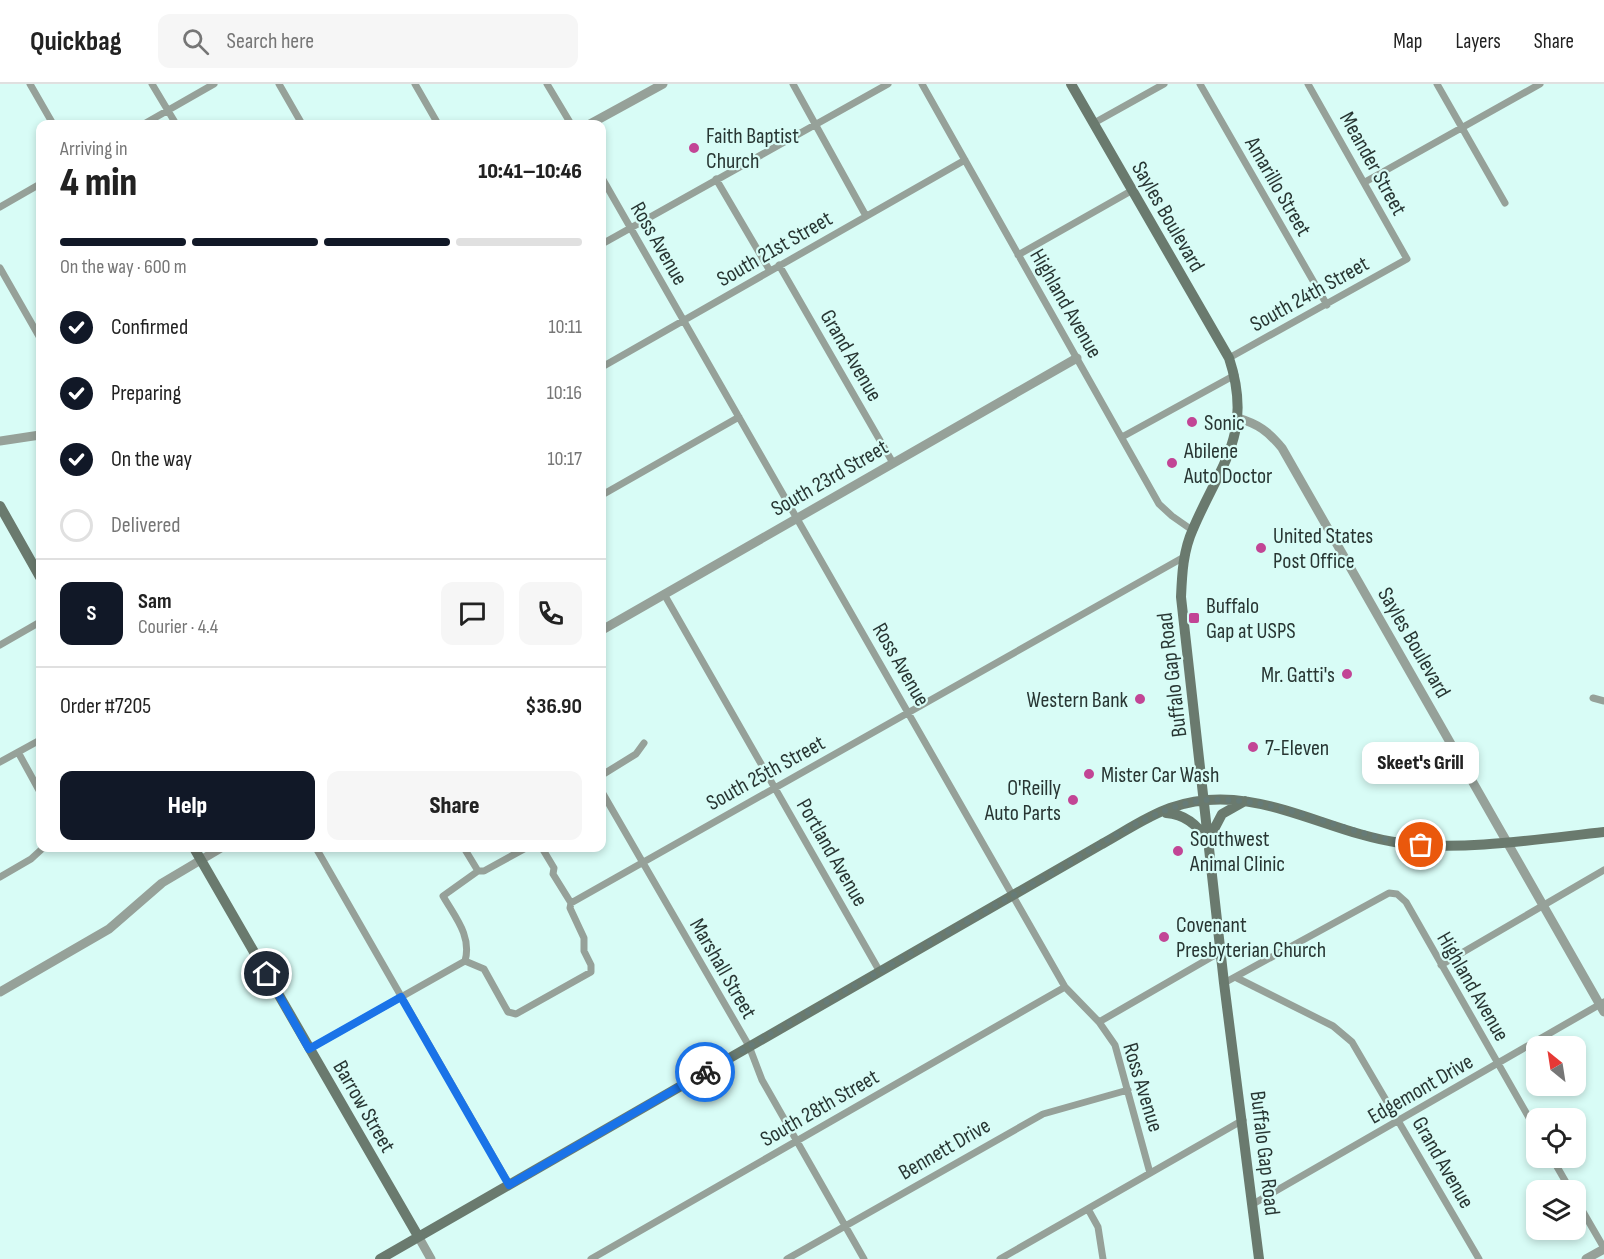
<!DOCTYPE html>
<html lang="en">
<head>
<meta charset="utf-8">
<style>
	:root { --surface:#fff; --page:#f6f6f6; --text:#222; --muted:#767676; --line:#e0e0e0; --accent:#111827 }
	body { margin:0; font-family:"Sofia Sans Condensed",sans-serif; background:var(--page); color:var(--text); height:100vh; display:flex; flex-direction:column; font-size:22px; white-space:nowrap }
	* { box-sizing:border-box; margin:0 }
	p { font-size:20px; color:var(--muted) }
	.icon { flex:none; width:33px; height:33px; fill:none; stroke:currentColor; stroke-width:2; stroke-linecap:round; stroke-linejoin:round }
	.map { position:relative; flex:1; overflow:hidden }
	.details { position:absolute; left:36px; top:36px; width:570px; height:732px; display:flex; flex-direction:column; background:var(--surface); border-radius:12px; box-shadow:0 3px 9px #0003 }
	.details>* { flex:none }
	.needle { width:39px; rotate:330deg }
	.buttons { position:absolute; left:1526px; top:952px; display:grid; gap:12px }
	.buttons a { display:grid; place-items:center; width:60px; height:60px; border-radius:12px; background:var(--surface); box-shadow:0 3px 9px #0003; font-size:30px }
	.pin { position:absolute; display:grid; place-items:center; width:51px; height:51px; color:#fff; margin:-26px; border:3px solid #fff; border-radius:50%; box-shadow:0 2px 6px #0007 }
	.courier { position:absolute; display:grid; place-items:center; width:60px; height:60px; margin:-30px; border:4px solid #1a73e8; border-radius:50%; background:#fff; color:#222; box-shadow:0 2px 8px #0007 }
	.bubble { position:absolute; height:42px; border-radius:12px; background:var(--surface); box-shadow:0 3px 9px #0003; font-size:20px; font-weight:800; line-height:42px; text-align:center }
	.overview em { font-style:normal; font-weight:800 }
	.overview div { display:flex; flex-direction:column-reverse }
	.overview { display:flex; align-items:center; justify-content:space-between; height:102px; padding:0 24px }
	h1 { font-size:39px; font-weight:800; line-height:45px }
	.bar { display:grid; grid-template-columns:repeat(4,1fr); gap:9px 6px; align-content:center; height:72px; padding:0 24px }
	.bar i { height:8px; border-radius:4px; background:var(--line) }
	.bar .active { background:var(--accent) }
	.bar p { grid-column:span 4 }
	.line { display:flex; align-items:center; gap:15px; padding:0 24px; border-top:2px solid var(--line) }
	.line div { flex:1 }
	.round { display:grid; place-items:center; flex:none; width:63px; height:63px; border-radius:12px; background:var(--page) }
	ol { padding:0 24px; list-style:none }
	li { display:flex; align-items:center; gap:18px; height:66px }
	li p { margin-inline-start:auto }
	li .icon { padding:6px; border-radius:50%; background:var(--accent); color:#fff; stroke-width:4 }
	li:last-child { color:var(--muted) }
	li i { width:33px; height:33px; border:3px solid var(--line); border-radius:50% }
	.primary-button { display:flex; gap:12px; margin-top:auto; padding:12px 24px }
	.primary-button a { flex:1; height:69px; border-radius:12px; background:var(--accent); color:#fff; font-size:24px; font-weight:800; line-height:69px; text-align:center }
	.primary-button a+a { background:var(--page); color:var(--text) }
	header { display:flex; align-items:center; gap:36px; box-sizing:border-box; height:84px; padding:0 30px; background:var(--surface); border-bottom:2px solid var(--line) }
	header strong { font-size:28px }
	nav { display:flex; gap:33px; margin-inline-start:auto; font-size:21px }
	.search { width:420px; height:54px; background:var(--page); display:flex; align-items:center; gap:15px; box-sizing:border-box; padding:0 21px; border-radius:12px; color:var(--muted); font-size:22px }
	.map>svg:first-child { display:block }
	.lines { fill:none; stroke-linecap:round; stroke-linejoin:round }
	.minor { stroke:#96a199; stroke-width:7 }
	.tertiary { stroke:#96a199; stroke-width:9 }
	.secondary { stroke:#6a7a6e; stroke-width:10 }
	.done { stroke:#667b77; stroke-width:6; stroke-dasharray:0 10.8 }
	.route { stroke:#1a73e8; stroke-width:8 }
	.poi-dot { fill:#c24595; stroke:#d8fcf6; stroke-width:2 }
	.labels { text-anchor:middle; stroke-width:4.5; stroke-linejoin:round; paint-order:stroke }
	.poi-label { font-size:22px; fill:#283633; stroke:#d8fcf6; text-anchor:start }
	.street-label { font-size:22px; fill:#283633; stroke:#d8fcf6 }
</style>
</head>
<body>
<header>
<strong>Quickbag</strong>
<div class="search"><svg class="icon" aria-label="search" viewBox="0 0 24 24"><circle cx="10" cy="10" r="6"/><path d="M15 15l6 6"/></svg>Search here</div>
<nav><a>Map</a><a>Layers</a><a>Share</a></nav>
</header>
<div class="map">
<svg width="1604" height="1175" viewBox="0 0 1604 1175">
	<rect width="100%" height="100%" fill="#d8fcf6"/>
	<g class="lines">
		<!-- minor -->
		<path class="minor" d="M30,0L53,40
			M152,0L176,40
			M279,0L302,40
			M415,0L438,40
			M547,0L571,40
			M793,0L866,132
			M922,0L1159,420L1172,432L1192,446
			M1200,0L1327,221
			M1437,0L1505,119
			M1094,39L1164,0
			M144,40L214,0
			M602,94L1065,903L1099,938L1115,961L1150,1089
			M716,95L770,187
			M1365,98L1540,0
			M0,123L40,100
			M602,160L888,0
			M1018,171L1131,107
			M779,181L893,379
			M0,184L40,254
			M1229,274L1407,175L1308,0
			M602,283L965,76
			M1122,353L1235,291
			M602,411L739,333
			M664,510L880,888
			M0,561L40,538
			M1593,614L1604,617
			M18,668L40,708
			M0,678L40,656
			M602,691L636,670L644,659
			M602,708L749,962L762,996L864,1175
			M316,764L509,1100
			M464,764L478,787H484L526,764
			M542,764L554,784L553,790L571,819
			M0,793L31,775L43,764
			M465,877L484,885L508,928L516,930L591,888V881L584,867V854L570,824L571,819L1184,473
			M1441,881L1604,786
			M1237,894L1333,942L1352,958L1479,1175
			M1224,899L1389,809L1397,810L1406,818L1536,1046
			M1099,938L1222,867
			M309,965L465,877C472,852 455,833 443,812L478,787
			M1552,1074L1571,1107
			M1575,1114L1604,1164
			M1253,1120L1604,918
			M1088,1125L1098,1143L1103,1175
			M591,1175L1065,903
			M787,1175L1043,1030L1128,1006
			M1000,1175L1243,1036"/>
		<!-- tertiary -->
		<path class="tertiary" d="M590,40L663,0
			M1238,334C1258,340 1268,347 1282,364L1604,928
			M0,357L40,351
			M602,546L1077,274
			M0,908L109,845L162,799L221,764
			M418,1152L431,1175
			M1586,1175L1604,1165"/>
		<!-- secondary -->
		<path class="secondary" d="M1071,0L1229,274C1254,350 1220,381 1193,445C1183,467 1182,490 1181,513L1224,899L1259,1175
			M0,422L40,493
			M1166,729C1186,730 1199,742 1209,759
			M1210,753L1222,730L1245,717
			M194,764L418,1152
			M380,1175L1102,760C1124,748 1147,732 1170,724C1251,695 1322,748 1400,759C1464,767 1539,755 1604,748"/>
	</g>
	<g class="lines">
		<!-- done -->
		<path class="done" d="M705,988C819,922 932,857 1047,792C1092,767 1158,718 1209,716C1283,712 1348,754 1421,761"/>
		<!-- route -->
		<path class="route" d="M267,890L309,965L401,913L509,1101L705,988"/>
	</g>
	<!-- markers -->
	<g class="poi-dot">
		<circle cx="694" cy="64" r="6"/>
		<circle cx="1192" cy="338" r="6"/>
		<circle cx="1172" cy="379" r="6"/>
		<circle cx="1261" cy="464" r="6"/>
		<rect x="1188" y="528" width="12" height="12" rx="3"/>
		<circle cx="1347" cy="590" r="6"/>
		<circle cx="1140" cy="615" r="6"/>
		<circle cx="1253" cy="663" r="6"/>
		<circle cx="1089" cy="690" r="6"/>
		<circle cx="1073" cy="716" r="6"/>
		<circle cx="1178" cy="767" r="6"/>
		<circle cx="1164" cy="853" r="6"/>
	</g>
	<g class="labels">
		<!-- poi labels -->
		<g class="poi-label">
			<text x="706" y="59">Faith Baptist<tspan x="706" dy="25">Church</tspan></text>
			<text x="1204" y="346">Sonic</text>
			<text x="1184" y="374">Abilene<tspan x="1184" dy="25">Auto Doctor</tspan></text>
			<text x="1273" y="459">United States<tspan x="1273" dy="25">Post Office</tspan></text>
			<text x="1206" y="529">Buffalo<tspan x="1206" dy="25">Gap at USPS</tspan></text>
			<text x="1335" y="598" text-anchor="end">Mr. Gatti's</text>
			<text x="1128" y="623" text-anchor="end">Western Bank</text>
			<text x="1265" y="671">7-Eleven</text>
			<text x="1101" y="698">Mister Car Wash</text>
			<text x="1061" y="711" text-anchor="end">O'Reilly<tspan x="1061" dy="25">Auto Parts</tspan></text>
			<text x="1190" y="762">Southwest<tspan x="1190" dy="25">Animal Clinic</tspan></text>
			<text x="1176" y="848">Covenant<tspan x="1176" dy="25">Presbyterian Church</tspan></text>
		</g>
		<!-- street labels -->
		<g class="street-label">
			<text transform="translate(1374 79) rotate(61)" y="8">Meander Street</text>
			<text transform="translate(1279 102) rotate(60)" y="8">Amarillo Street</text>
			<text transform="translate(1169 132) rotate(60)" y="8">Sayles Boulevard</text>
			<text transform="translate(660 159) rotate(60)" y="8">Ross Avenue</text>
			<text transform="translate(774 164) rotate(-30)" y="8">South 21st Street</text>
			<text transform="translate(1309 209) rotate(-29)" y="8">South 24th Street</text>
			<text transform="translate(1067 219) rotate(60)" y="8">Highland Avenue</text>
			<text transform="translate(852 271) rotate(60)" y="8">Grand Avenue</text>
			<text transform="translate(829 393) rotate(-30)" y="8">South 23rd Street</text>
			<text transform="translate(1415 558) rotate(60)" y="8">Sayles Boulevard</text>
			<text transform="translate(902 580) rotate(60)" y="8">Ross Avenue</text>
			<text transform="translate(1171 591) rotate(-97)" y="8">Buffalo Gap Road</text>
			<text transform="translate(765 688) rotate(-29)" y="8">South 25th Street</text>
			<text transform="translate(833 768) rotate(60)" y="8">Portland Avenue</text>
			<text transform="translate(724 884) rotate(60)" y="8">Marshall Street</text>
			<text transform="translate(1474 902) rotate(60)" y="8">Highland Avenue</text>
			<text transform="translate(1144 1003) rotate(73)" y="8">Ross Avenue</text>
			<text transform="translate(1420 1004) rotate(-30)" y="8">Edgemont Drive</text>
			<text transform="translate(365 1022) rotate(60)" y="8">Barrow Street</text>
			<text transform="translate(819 1023) rotate(-30)" y="8">South 28th Street</text>
			<text transform="translate(944 1064) rotate(-30)" y="8">Bennett Drive</text>
			<text transform="translate(1266 1069) rotate(83)" y="8">Buffalo Gap Road</text>
			<text transform="translate(1444 1078) rotate(60)" y="8">Grand Avenue</text>
		</g>
	</g>
</svg>
<div class="buttons">
<a><svg class="needle" viewBox="-14 -14 28 28"><path d="M0-13l5 13h-10z" fill="#e53935"/><path d="M0 13l5-13h-10z" fill="#767676"/></svg></a>
<a><svg class="icon" aria-label="locate" viewBox="0 0 24 24"><circle cx="12" cy="12" r="6"/><path d="M12 2v4M12 18v4M2 12h4M18 12h4"/></svg></a>
<a><svg class="icon" aria-label="layers" viewBox="0 0 24 24"><path d="M12 4l9 5-9 5-9-5zM3 14l9 5 9-5"/></svg></a>
</div>
<div class="pin" style="left:1421px;top:761px;background:#ea580c"><svg class="icon" aria-label="bag" viewBox="0 0 24 24"><path d="M5 8h14l-1 12H6zM9 8a3 3 0 0 1 6 0"/></svg></div>
<div class="pin" style="left:267px;top:890px;background:#1f2937"><svg class="icon" aria-label="home" viewBox="0 0 24 24"><path d="M3 11l9-7 9 7M6 9v11h12V9"/></svg></div>
<div class="courier" style="left:705px;top:988px"><svg class="icon" aria-label="bike" viewBox="0 0 24 24"><circle cx="6" cy="16" r="4"/><circle cx="18" cy="16" r="4"/><path d="M6 16l4-8h5l3 8M10 8l3 8H6M13 5h3"/></svg></div>
<div class="bubble" style="left:1362px;top:658px;width:117px">Skeet's Grill</div>
<section class="details">
<div class="overview"><div><h1>4 min</h1><p>Arriving in</p></div><em>10:41–10:46</em></div>
<div class="bar"><i class="active"></i><i class="active"></i><i class="active"></i><i></i><p>On the way · 600 m</p></div>
<ol>
<li><svg class="icon" aria-label="check" viewBox="0 0 24 24"><path d="M5 12l5 5 9-10"/></svg>Confirmed<p>10:11</p></li>
<li><svg class="icon" aria-label="check" viewBox="0 0 24 24"><path d="M5 12l5 5 9-10"/></svg>Preparing<p>10:16</p></li>
<li><svg class="icon" aria-label="check" viewBox="0 0 24 24"><path d="M5 12l5 5 9-10"/></svg>On the way<p>10:17</p></li>
<li><i></i>Delivered</li>
</ol>
<div class="line" style="height:108px"><b class="round" style="background:var(--accent);color:#fff">S</b><div><b>Sam</b><p>Courier · 4.4</p></div><a class="round"><svg class="icon" aria-label="chat" viewBox="0 0 24 24"><path d="M4 5h16v11H9l-5 4z"/></svg></a><a class="round"><svg class="icon" aria-label="phone" viewBox="0 0 24 24"><path d="M5 4h4l2 5-3 2q2 4 5 5l2-3 5 2v4C11 20 4 13 5 4z"/></svg></a></div>
<div class="line" style="height:78px"><div>Order #7205</div><b>$36.90</b></div>
<div class="primary-button"><a>Help</a><a>Share</a></div>
</section>
</div>
</body>
</html>
